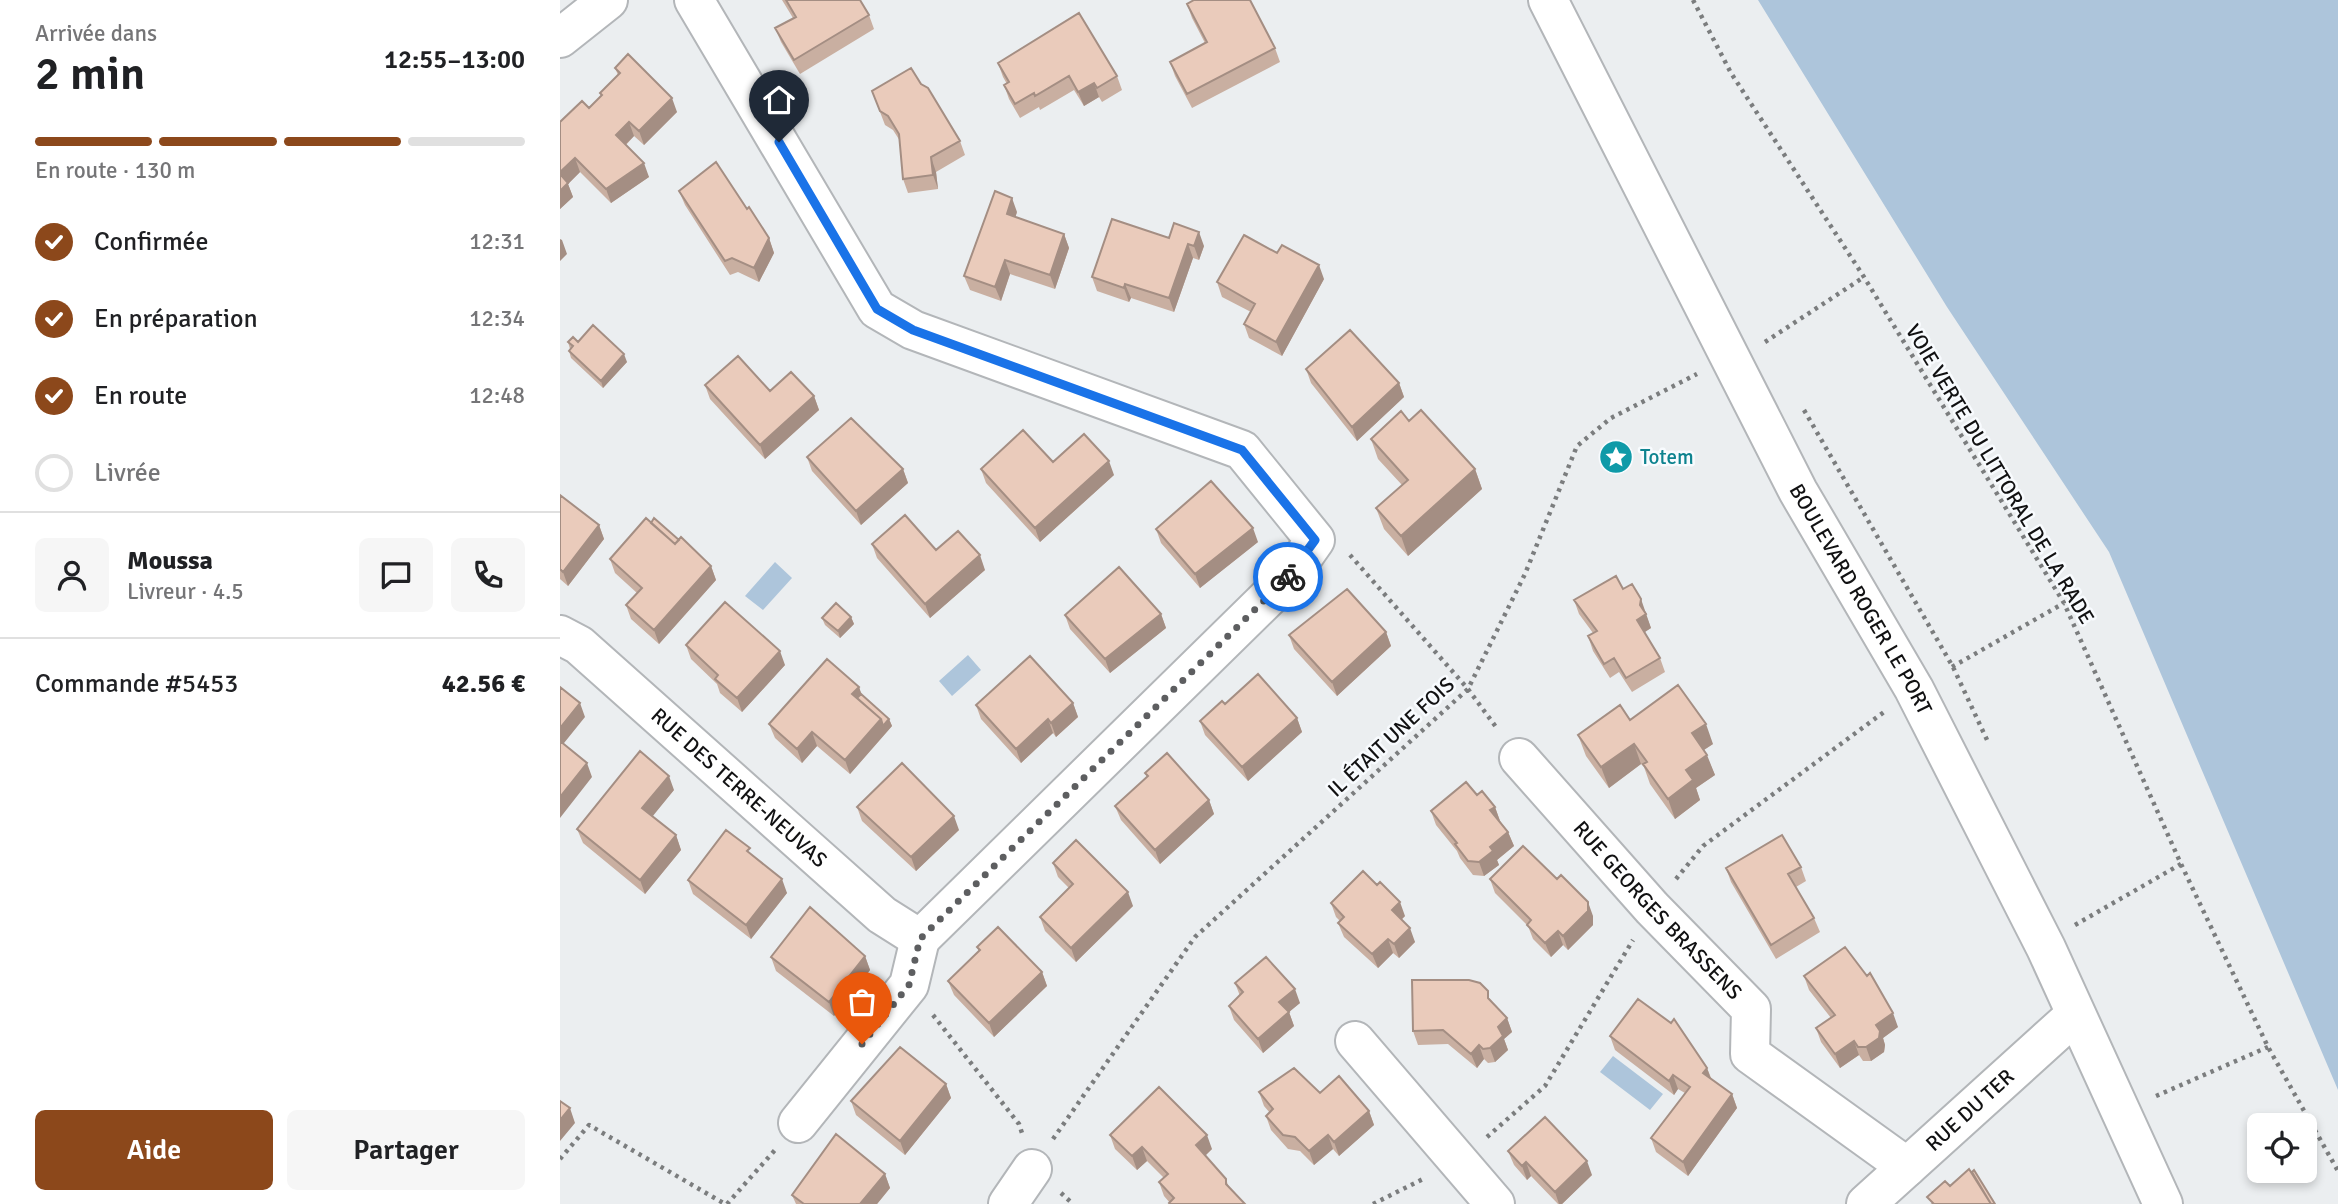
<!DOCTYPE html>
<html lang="fr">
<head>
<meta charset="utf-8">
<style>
	:root { --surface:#fff; --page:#f6f6f6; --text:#202124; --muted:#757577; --line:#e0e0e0; --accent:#8c481b }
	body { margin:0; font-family:Signika,sans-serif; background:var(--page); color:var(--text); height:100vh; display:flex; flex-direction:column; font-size:26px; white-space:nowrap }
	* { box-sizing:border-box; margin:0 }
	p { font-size:23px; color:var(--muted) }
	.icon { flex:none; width:38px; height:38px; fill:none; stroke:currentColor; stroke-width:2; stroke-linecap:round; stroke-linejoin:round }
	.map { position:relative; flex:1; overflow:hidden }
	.drawer { display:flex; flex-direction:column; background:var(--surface); width:560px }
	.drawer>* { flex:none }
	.tools { position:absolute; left:1687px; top:1113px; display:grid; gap:14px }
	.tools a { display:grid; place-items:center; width:70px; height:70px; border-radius:10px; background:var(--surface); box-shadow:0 4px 10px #0003; font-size:35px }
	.pin { position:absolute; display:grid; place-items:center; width:60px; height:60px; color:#fff; margin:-72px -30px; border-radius:50% 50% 50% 0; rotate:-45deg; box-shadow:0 0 7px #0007 }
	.pin .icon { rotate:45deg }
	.courier { position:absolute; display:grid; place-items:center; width:70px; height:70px; margin:-35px; border:5px solid #1a73e8; border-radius:50%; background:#fff; color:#222; box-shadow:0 2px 9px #0007 }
	.summary em { font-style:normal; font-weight:600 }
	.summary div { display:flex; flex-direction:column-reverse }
	.summary { display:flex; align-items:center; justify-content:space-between; height:119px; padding:0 35px }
	h1 { font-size:46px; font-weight:600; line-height:52px }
	.bar { display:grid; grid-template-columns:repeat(4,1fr); gap:10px 7px; align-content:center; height:84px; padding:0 35px }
	.bar i { height:9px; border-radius:5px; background:var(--line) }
	.bar .on { background:var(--accent) }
	.bar p { grid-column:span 4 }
	.line { display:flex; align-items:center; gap:18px; padding:0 35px; border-top:2px solid var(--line) }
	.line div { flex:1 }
	.round { display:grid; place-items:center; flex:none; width:74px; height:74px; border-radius:10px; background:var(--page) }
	ol { padding:0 35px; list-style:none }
	li { display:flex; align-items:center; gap:21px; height:77px }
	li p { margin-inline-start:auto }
	li .icon { padding:7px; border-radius:50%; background:var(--accent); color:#fff; stroke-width:4 }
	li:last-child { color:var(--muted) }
	li i { width:38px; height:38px; border:4px solid var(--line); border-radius:50% }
	.action { display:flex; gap:14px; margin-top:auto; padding:14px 35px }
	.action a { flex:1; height:80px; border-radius:10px; background:var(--accent); color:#fff; font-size:28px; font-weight:600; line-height:80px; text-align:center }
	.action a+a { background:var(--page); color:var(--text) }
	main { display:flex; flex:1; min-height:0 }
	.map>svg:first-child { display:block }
	.water { fill:#adc5db }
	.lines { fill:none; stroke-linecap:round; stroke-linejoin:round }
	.minor-casing { stroke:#b3b6b9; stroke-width:42 }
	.path { stroke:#7b7d7e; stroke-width:4.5; stroke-dasharray:3.5 5; stroke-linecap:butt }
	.minor { stroke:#fff; stroke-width:38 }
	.wall { fill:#c9afa1 }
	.shaded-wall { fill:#a48e83 }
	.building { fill:#eacbbb; stroke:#a48e83; stroke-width:2 }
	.done { stroke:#5d5e60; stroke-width:7; stroke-dasharray:0 12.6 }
	.route { stroke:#1a73e8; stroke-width:9 }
	.labels { text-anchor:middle; stroke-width:5; stroke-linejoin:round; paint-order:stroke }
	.culture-label { font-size:21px; fill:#0d838f; stroke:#f8fbfe; text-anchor:start }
	.street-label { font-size:21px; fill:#111112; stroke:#f8fbfe }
</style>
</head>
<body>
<main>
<section class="drawer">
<div class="summary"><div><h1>2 min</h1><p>Arrivée dans</p></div><em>12:55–13:00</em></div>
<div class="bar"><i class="on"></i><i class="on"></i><i class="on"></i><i></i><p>En route · 130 m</p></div>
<ol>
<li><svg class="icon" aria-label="check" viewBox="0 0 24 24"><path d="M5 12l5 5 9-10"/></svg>Confirmée<p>12:31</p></li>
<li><svg class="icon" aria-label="check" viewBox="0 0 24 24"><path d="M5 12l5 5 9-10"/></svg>En préparation<p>12:34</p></li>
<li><svg class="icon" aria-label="check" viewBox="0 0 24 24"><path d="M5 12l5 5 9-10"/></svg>En route<p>12:48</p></li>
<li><i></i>Livrée</li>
</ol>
<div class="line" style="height:126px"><a class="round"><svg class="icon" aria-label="person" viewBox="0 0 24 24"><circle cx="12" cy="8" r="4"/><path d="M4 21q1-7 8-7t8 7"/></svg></a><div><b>Moussa</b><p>Livreur · 4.5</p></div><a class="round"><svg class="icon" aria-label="chat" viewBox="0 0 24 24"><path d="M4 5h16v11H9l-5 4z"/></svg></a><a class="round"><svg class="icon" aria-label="phone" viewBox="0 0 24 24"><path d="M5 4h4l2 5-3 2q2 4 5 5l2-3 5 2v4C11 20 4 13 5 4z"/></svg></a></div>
<div class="line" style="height:91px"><div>Commande #5453</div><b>42.56 €</b></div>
<div class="action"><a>Aide</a><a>Partager</a></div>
</section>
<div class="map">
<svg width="1778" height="1204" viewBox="0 0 1778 1204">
	<rect width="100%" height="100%" fill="#ebeef0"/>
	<!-- water -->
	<path class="water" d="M1198,0H1778V1090L1549,552L1387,307Z
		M215,562L232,578L203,610L185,596Z
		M408,655L421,670L392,696L379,681Z
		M1053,1056L1103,1094L1090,1110L1040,1072Z"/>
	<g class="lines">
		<!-- minor casing -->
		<g class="minor-casing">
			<g id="minor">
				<path id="s1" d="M988,0L1238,491L1354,689L1486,948L1603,1204"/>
				<path d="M0,38L48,0"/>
				<path id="s2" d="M0,635L19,645L322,915L360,939L729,577L755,540L682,450L353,330L317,309L134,0"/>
				<path id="s3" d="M959,758L1092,908L1191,1009L1190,1054L1347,1167"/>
				<path d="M795,1041L935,1204"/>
				<path d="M238,1123L349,985L360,939"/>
				<path d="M448,1204L472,1169"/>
				<path id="s4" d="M1306,1204L1515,1015"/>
			</g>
		</g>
		<!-- path -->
		<path class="path" d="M1133,0L1171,73L1304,277L1504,603L1621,864L1708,1047L1778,1171
			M1205,342L1304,277
			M1244,410L1393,667L1428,742
			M790,555L908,689L936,727
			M1392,667L1504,603
			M1116,879L1143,846L1324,712
			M1515,925L1621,864
			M373,1015L459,1124L462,1133
			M1596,1096L1708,1047
			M927,1137L985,1086L1073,940
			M493,1139L635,937L908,689L965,574L1017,446L1051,418L1137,374
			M0,1159L29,1125L165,1204
			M501,1193L513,1204
			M167,1204L215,1150
			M813,1204L865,1178"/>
		<!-- minor -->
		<use href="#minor" class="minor"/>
	</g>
	<!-- wall -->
	<path class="wall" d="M222,0H300L309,15L314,29L240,74L221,42L215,28L233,18Z
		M627,4L715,48L720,62L632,108L615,76L610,62L645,43L632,18Z
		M438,63L557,76L562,90L542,102L539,97L524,106L514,90L480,110L479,107L460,118L449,99L444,85L447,84L443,77Z
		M55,68L117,112L84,145L74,136L66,145L89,177L51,203L20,172L8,184L13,197L0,209V122L29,108L41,96L40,93L58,75Z
		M361,84L400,141L405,155L376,172L378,189L348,193L343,179L340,141L333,130L325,125L312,91Z
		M119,191L187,209L209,238L214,253L199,282L178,272L170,275L125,205Z
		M457,212L455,217L504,234L509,248L495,289L450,274L441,301L410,290L404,276Z
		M609,238L644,246L639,260L633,258L614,312L571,298L569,302L537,291L532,277Z
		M764,279L722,356L689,338L684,324L691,312L662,297L657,282Z
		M8,342H18L67,362L43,388L11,358L9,351L10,349Z
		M746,369L839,383L844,397L797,441L751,383Z
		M145,385L254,396L259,410L205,459L150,399Z
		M849,421L915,469L922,489L848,556L824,529L816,508L842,485L818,459L811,439Z
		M247,457L343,469L348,483L301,525L252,471Z
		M493,462L554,475L480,542L426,483L421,469Z
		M0,495L39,525L44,539L8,586L0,579Z
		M91,523L119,540L151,566L156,580L99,644L71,619L66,605L77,593L55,573L50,559Z
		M596,529L698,542L640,588L601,543Z
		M312,544L425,570L370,618L317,558Z
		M1063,589L1087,614L1086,615L1091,628L1084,632L1100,658L1105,672L1072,692L1059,672L1050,678L1033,651L1028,636L1033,633L1019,614L1014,600Z
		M601,614L606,628L550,673L510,629L505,615Z
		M291,617L294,624L280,638L265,625L262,618Z
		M826,632L831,646L777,696L734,649L729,635Z
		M126,645L225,665L182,712L160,693L157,684L131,659Z
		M299,687L301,694L329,719L332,726L290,774L257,746L242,763L215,738L209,724Z
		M513,703L518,717L496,737L493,733L461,763L421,719L416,705Z
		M665,704L737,718L742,732L688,781L645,735L640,721Z
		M1018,735L1153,744L1144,750L1155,775L1136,788L1140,800L1115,819L1090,784L1084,767L1081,764L1049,788L1026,756Z
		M585,773L649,800L654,814L600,864L561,820L555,806L587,777Z
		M114,790L92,816L116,835L121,850L85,894L23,843L17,829Z
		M917,795L935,807L940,821L948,832L954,846L937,860L939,865L924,876L913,875L900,858L897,851L876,825L871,811Z
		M297,807L399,830L356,871L302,821Z
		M192,855L227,893L191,939L133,894L128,880Z
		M493,863L573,906L516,962L485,931L480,917L509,888L498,877Z
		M1241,867L1246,881L1236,887L1254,918L1260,932L1216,959L1171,882L1166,868Z
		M930,879L1033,916V925L1008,950L1003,945L991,957L973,939L968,926L935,893Z
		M771,903L845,916L841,920L855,942L839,958L833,953L818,968L784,937L778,923L780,921L776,917Z
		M417,947L482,972L487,986L434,1037L394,995L388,981L419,952Z
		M305,956L310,970L274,1016L216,971L211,957Z
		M1244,976L1338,1027L1323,1038L1325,1045L1324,1052L1311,1061H1303L1299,1055L1280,1068L1261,1042L1256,1028L1271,1018L1249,990Z
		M675,983L740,1003L729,1012L734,1026L703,1053L674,1020L669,1006L680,996Z
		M932,1002L947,1018L952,1032L944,1039L948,1050L935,1062L928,1063L924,1059L917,1068L888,1044L858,1045L853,1031Z
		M1050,1036L1147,1068L1152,1080L1172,1094L1177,1108L1128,1176L1096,1152L1091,1138L1125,1093L1118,1089L1114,1095L1055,1050Z
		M386,1084L391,1098L345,1155L296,1115L291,1101Z
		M699,1092L760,1093L809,1111L814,1125L779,1156L773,1149L754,1165L740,1151L728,1149L711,1130L706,1116L710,1113L704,1106Z
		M550,1135L652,1149L645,1155L666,1179L669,1188L610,1203L604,1196L599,1182L604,1178L587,1161L577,1170L555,1149Z
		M948,1151L1032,1175L1002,1204H998L971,1176L967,1180L954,1165Z
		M325,1174L330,1188L317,1204H236L232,1195Z"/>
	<!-- shaded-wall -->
	<path class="shaded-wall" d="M534,83L539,97L524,106L518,92Z
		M112,98L117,112L84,145L79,131Z
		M69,122L74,136L61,149L56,135Z
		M371,157L376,172L378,189L373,175Z
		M15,158L20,172L8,184L13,197L0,209V172Z
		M84,163L89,177L51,203L46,189Z
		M452,198L457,212L452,228L447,214Z
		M639,232L644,246L639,260L634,246Z
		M504,234L509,248L495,289L490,275Z
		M209,238L214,253L199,282L194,268Z
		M0,239L2,240L7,254L0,261Z
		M628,244L633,258L614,312L609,298Z
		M445,260L450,274L441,301L435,287Z
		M759,265L764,279L722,356L716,342Z
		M565,284L571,298L569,302L564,288Z
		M64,354L67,362L43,388L41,381Z
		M839,383L844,397L797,441L792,427Z
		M254,396L259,410L205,459L200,445Z
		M549,461L554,475L480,542L475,528Z
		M343,469L348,483L301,525L296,511Z
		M915,469L922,489L848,556L841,536Z
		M39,525L44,539L8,586L3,572Z
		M693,528L698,542L640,588L635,574Z
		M420,555L425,570L370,618L365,604Z
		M151,566L156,580L99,644L94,630Z
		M1081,599L1091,628L1082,634L1077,620Z
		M601,614L606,628L550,673L545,659Z
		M291,617L294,624L280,638L278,631Z
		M826,632L831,646L777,696L772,682Z
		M220,651L225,665L182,712L177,698Z
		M299,687L304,701L300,705L292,694Z
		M20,703L25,717L0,748V728Z
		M513,703L518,717L496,737L491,723Z
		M737,718L742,732L688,781L682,767Z
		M321,719H329L332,726L290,774L285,760Z
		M488,719L493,733L461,763L456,749Z
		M1146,724L1153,744L1139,753L1132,733Z
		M252,732L257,746L242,763L237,749Z
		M1074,744L1081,764L1049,788L1041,767Z
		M1147,755L1155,775L1136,788L1140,800L1115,819L1108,799L1126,770Z
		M27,763L32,777L0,818V797Z
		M109,776L114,790L88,822L82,808Z
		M649,800L654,814L600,864L595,850Z
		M935,807L940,821L930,810Z
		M394,816L399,830L356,871L351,857Z
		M948,832L954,846L937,860L939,865L924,876L919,862L930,847Z
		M116,835L121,850L85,894L80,880Z
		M222,879L227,893L191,939L186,925Z
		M568,892L573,906L516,962L511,948Z
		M840,902L845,916L837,924L832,910Z
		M1028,902L1033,916V925L1008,950L1003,936Z
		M850,928L855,942L839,958L834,944Z
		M998,931L1003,945L991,957L985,943Z
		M828,939L833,953L818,968L812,954Z
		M305,956L310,970L274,1016L269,1002Z
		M482,972L487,986L434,1037L429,1023Z
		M735,989L740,1003L729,1012L734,1026L703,1053L698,1039L719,1002Z
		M1333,1013L1338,1027L1323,1038L1325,1045L1324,1052L1311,1061L1306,1047L1316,1025Z
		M947,1018L952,1032L944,1039L948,1050L935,1062L930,1048L938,1027Z
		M1294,1041L1299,1055L1280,1068L1275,1054Z
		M919,1045L924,1059L917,1068L911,1054Z
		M1147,1068L1152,1082L1143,1073Z
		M1113,1075L1118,1089L1114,1095L1109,1081Z
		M386,1084L391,1098L345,1155L340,1141Z
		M1172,1094L1177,1108L1128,1176L1123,1162Z
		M10,1108L15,1123L0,1141V1120Z
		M809,1111L814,1125L779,1156L774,1142Z
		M647,1135L652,1149L642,1159L636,1145Z
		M768,1135L773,1149L754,1165L749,1151Z
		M582,1147L587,1161L577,1170L572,1156Z
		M1027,1161L1032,1175L1002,1204H999L995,1192Z
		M966,1162L971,1176L967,1180L962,1166Z
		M325,1174L330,1188L317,1204H300Z"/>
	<!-- building -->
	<path class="building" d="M226,0H300L309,15L234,60L215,28L236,17Z
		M634,0H690L715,48L627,94L610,62L647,42L627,4Z
		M519,13L557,76L537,88L534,83L518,92L509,76L475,96L474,93L455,104L444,85L449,82L438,63Z
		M68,54L112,98L79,131L69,122L56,135L84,163L46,189L15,158L0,172V122L22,101L29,108L42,95L40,93L60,73L55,68Z
		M351,68L361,84L368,88L400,141L371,157L373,175L343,179L339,134L328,116L320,111L312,91Z
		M156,162L187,209L189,207L209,238L194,268L172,258L165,261L119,191Z
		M0,174L8,183L0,191Z
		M435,191L452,198L447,214L504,234L490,275L445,260L435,287L404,276Z
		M552,219L609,238L614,223L639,232L634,246L628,244L609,298L565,284L564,288L532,277Z
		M684,235L717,253L722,245L759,265L716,342L684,324L695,304L657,282Z
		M33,325L64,354L41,381L9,351L13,346L8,342L13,337L18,342Z
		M790,330L839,383L792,427L746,369Z
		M178,356L210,391L231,372L254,396L200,445L145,385Z
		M861,410L915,469L841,536L816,508L848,480L811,439L841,411L849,421Z
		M291,418L343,469L296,511L247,457Z
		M463,430L493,462L524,434L549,461L475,528L421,469Z
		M651,481L693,528L635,574L596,529Z
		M0,495L39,525L3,572L0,569Z
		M345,515L376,550L398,531L420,555L365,604L312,544Z
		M86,518L115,544L121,537L151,566L94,630L66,605L82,588L50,559Z
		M94,518L119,540L115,544L91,523Z
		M559,567L601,614L545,659L505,615Z
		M1056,576L1063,589L1072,584L1081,599L1080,605L1086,614L1077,620L1100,658L1066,678L1054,658L1044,664L1028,636L1037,631L1014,600Z
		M787,589L826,632L772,682L729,635Z
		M165,602L220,651L177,698L155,679L158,675L126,645Z
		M276,603L291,617L278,631L262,618Z
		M470,656L513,703L491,723L488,719L456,749L416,705Z
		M267,659L299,687L292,694L321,719L285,760L252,732L237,749L209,724Z
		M698,674L737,718L682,767L640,721L662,701L665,704Z
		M1118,685L1146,724L1132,733L1147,755L1126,770L1133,780L1108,799L1083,764L1087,762L1074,744L1041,767L1018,735L1060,705L1070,720Z
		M0,687L20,703L0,728Z
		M301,694L329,719L323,726L321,719L297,698Z
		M0,741L27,763L0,797Z
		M80,751L109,776L82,808L116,835L80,880L17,829Z
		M607,753L649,800L595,850L555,806L588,776L585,773Z
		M342,763L394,816L351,857L297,807Z
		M906,782L917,795L922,791L935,807L930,810L948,832L930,847L933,851L919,862L908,861L895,844L897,843L871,811Z
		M166,830L190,848L187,851L222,879L186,925L128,880Z
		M1222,835L1241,867L1228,874L1254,918L1211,945L1166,868Z
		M516,840L568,892L511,948L480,917L513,884L493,863Z
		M963,846L997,879L1001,875L1028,902V911L1003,936L998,931L985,943L967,925L971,920L930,879Z
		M803,871L817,885L820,882L840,902L832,910L850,928L834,944L828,939L812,954L778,923L784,917L771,903Z
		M250,907L305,956L269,1002L211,957Z
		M438,927L482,972L429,1023L388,981L420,950L417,947Z
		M1285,947L1307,976L1310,973L1333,1013L1316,1025L1320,1031L1319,1038L1306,1047H1298L1294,1041L1275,1054L1256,1028L1275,1015L1244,976Z
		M706,957L735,989L719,1002L729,1012L698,1039L669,1006L683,992L675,983Z
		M852,980H909L920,983L928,991V998L947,1018L938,1027L943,1036L930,1048L923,1049L919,1045L911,1054L883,1030L853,1031Z
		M1078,999L1111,1023L1114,1019L1147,1068L1143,1073L1172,1094L1123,1162L1091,1138L1130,1087L1113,1075L1109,1081L1050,1036Z
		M340,1047L386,1084L340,1141L291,1101Z
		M734,1068L760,1093L779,1076L809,1111L774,1142L768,1135L749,1151L735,1137L723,1135L706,1116L713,1109L699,1092Z
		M599,1087L647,1135L636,1145L666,1179V1184L685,1204H610L609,1203L614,1198L599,1182L608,1174L582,1147L572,1156L550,1135Z
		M0,1101L10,1108L0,1120Z
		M985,1117L1027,1161L995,1192L966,1162L962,1166L948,1151Z
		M276,1134L325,1174L300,1204H244L232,1195Z
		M1409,1169L1431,1204H1372L1373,1203L1367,1197L1385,1181L1390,1186Z
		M1414,1170L1435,1204H1431L1412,1172Z"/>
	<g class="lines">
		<!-- done -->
		<path class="done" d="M302,1044L349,985L360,939L728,577"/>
		<!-- route -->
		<path class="route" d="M219,142L317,309L353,330L682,450L755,540L728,577"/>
	</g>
	<!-- icons -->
	<defs>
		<g id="sight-disc" transform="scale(1.75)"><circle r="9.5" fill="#0f9aa8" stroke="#f8fbfe"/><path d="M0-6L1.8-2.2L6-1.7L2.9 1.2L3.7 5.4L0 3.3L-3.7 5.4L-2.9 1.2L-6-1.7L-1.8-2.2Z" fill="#fff"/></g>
	</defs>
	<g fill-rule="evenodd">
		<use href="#sight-disc" x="1056" y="457"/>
	</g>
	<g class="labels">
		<!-- culture labels -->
		<g class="culture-label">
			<text x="1080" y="464">Totem</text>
		</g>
		<!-- street labels -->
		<g class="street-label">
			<text transform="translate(1440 474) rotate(59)" y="7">VOIE VERTE DU LITTORAL DE LA RADE</text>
			<text dy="7" stroke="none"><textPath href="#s1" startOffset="676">BOULEVARD ROGER LE PORT</textPath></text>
			<text transform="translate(831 737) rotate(-43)" y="7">IL ÉTAIT UNE FOIS</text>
			<text dy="7" stroke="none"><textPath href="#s2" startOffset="236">RUE DES TERRE-NEUVAS</textPath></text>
			<text dy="7" stroke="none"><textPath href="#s3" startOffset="206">RUE GEORGES BRASSENS</textPath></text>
			<text dy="7" stroke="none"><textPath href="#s4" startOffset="140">RUE DU TER</textPath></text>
		</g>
	</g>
</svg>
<div class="tools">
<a><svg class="icon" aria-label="locate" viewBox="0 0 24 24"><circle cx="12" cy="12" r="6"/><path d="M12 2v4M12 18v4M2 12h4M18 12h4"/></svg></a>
</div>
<div class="pin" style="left:302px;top:1044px;background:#ea580c"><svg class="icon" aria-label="bag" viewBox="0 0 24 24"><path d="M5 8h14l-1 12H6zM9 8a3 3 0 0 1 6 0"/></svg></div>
<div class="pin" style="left:219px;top:142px;background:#1f2937"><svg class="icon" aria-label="home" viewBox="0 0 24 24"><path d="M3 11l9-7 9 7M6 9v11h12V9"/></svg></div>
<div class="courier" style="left:728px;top:577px"><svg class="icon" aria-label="bike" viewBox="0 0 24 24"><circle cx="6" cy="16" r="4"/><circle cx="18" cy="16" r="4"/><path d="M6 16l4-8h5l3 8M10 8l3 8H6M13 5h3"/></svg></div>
</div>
</main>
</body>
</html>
